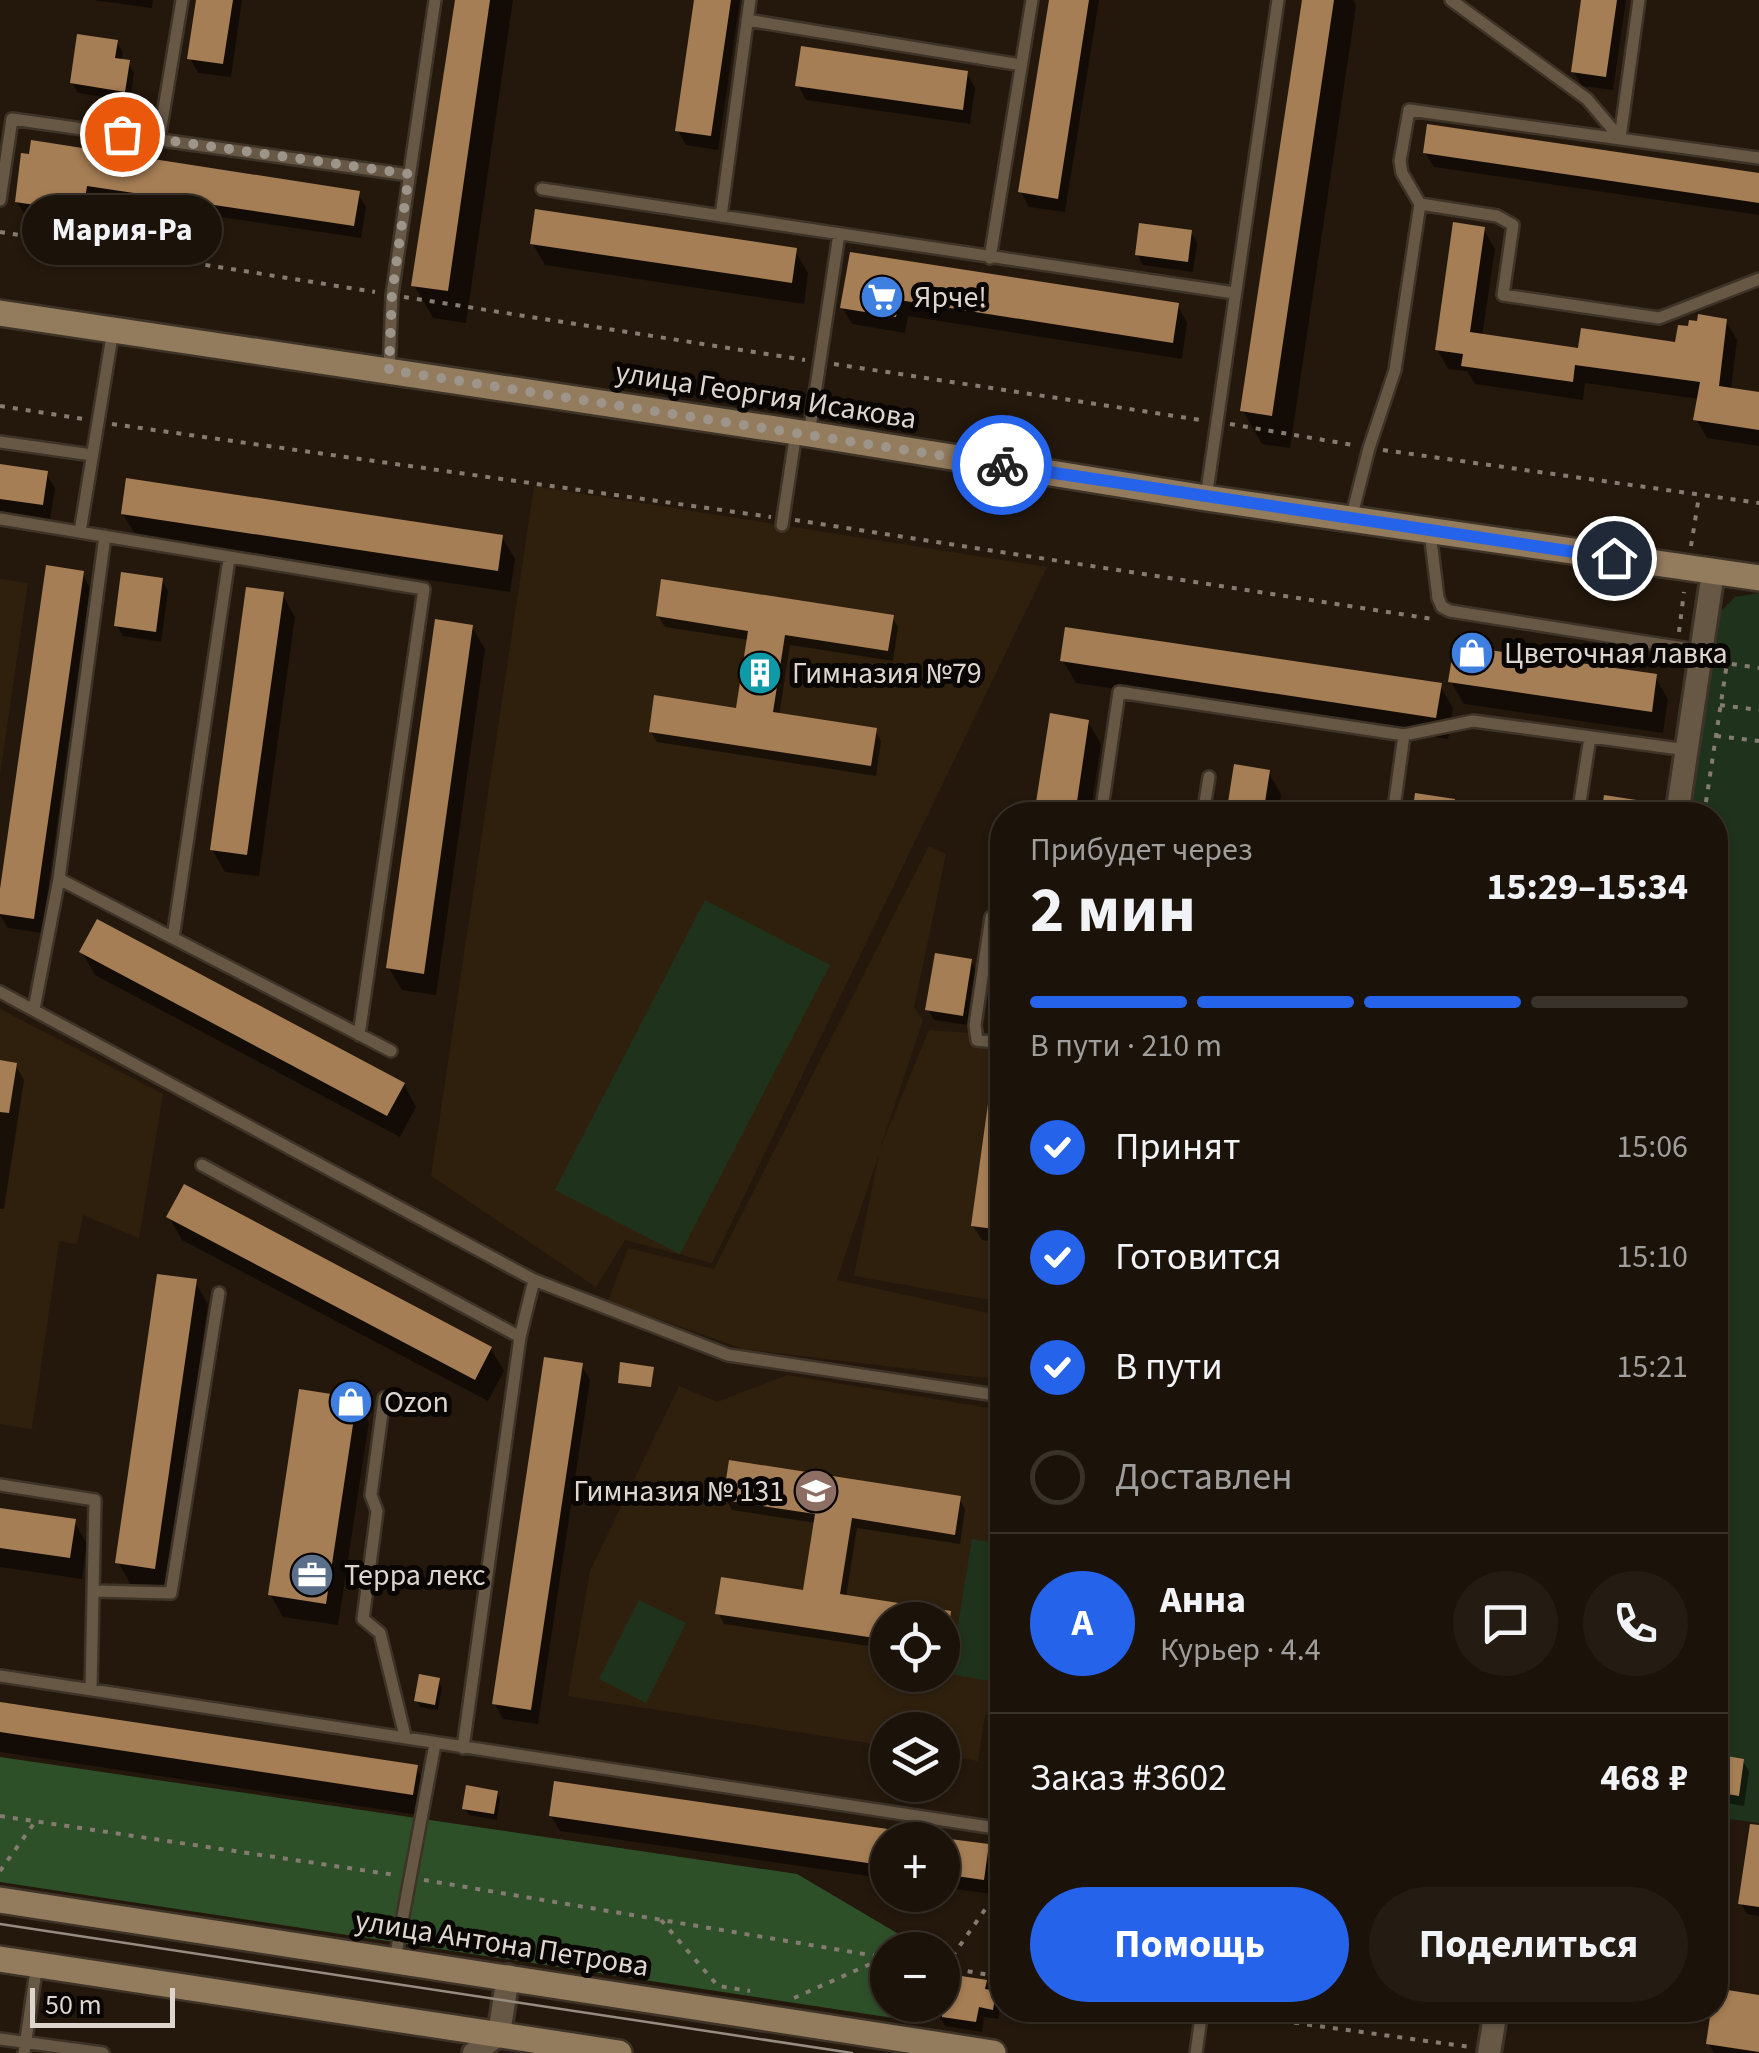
<!DOCTYPE html>
<html lang="ru">
<head>
<meta charset="utf-8">
<style>
	:root { --surface:#1b1209; --page:#241b12; --text:#f1f3f6; --muted:#a09e9c; --line:#39322a; --accent:#2563eb }
	body { margin:0; font-family:"Source Sans 3",sans-serif; background:var(--page); color:var(--text); height:100vh; display:flex; flex-direction:column; font-size:38px; white-space:nowrap }
	* { box-sizing:border-box; margin:0 }
	p { font-size:32px; color:var(--muted) }
	.icon { flex:none; width:55px; height:55px; fill:none; stroke:currentColor; stroke-width:2; stroke-linecap:round; stroke-linejoin:round }
	.map { position:relative; flex:1; overflow:hidden }
	.drawer { position:absolute; left:990px; top:802px; width:738px; height:1220px; display:flex; flex-direction:column; background:var(--surface); border-radius:40px; box-shadow:0 2px 8px #0004,0 0 0 2px var(--line) }
	.drawer>* { flex:none }
	.fabs { position:absolute; left:870px; top:1602px; display:grid; gap:20px }
	.fabs a { display:grid; place-items:center; width:90px; height:90px; border-radius:50%; background:var(--surface); box-shadow:0 2px 8px #0004,0 0 0 2px var(--line); font-size:50px }
	.scale { position:absolute; left:30px; bottom:25px; width:145px; box-sizing:border-box; padding-left:10px; border:5px solid #ded6ce; border-top:0; font-size:28px; line-height:35px; white-space:nowrap; color:#ded6ce; -webkit-text-stroke:8px #090502; paint-order:stroke }
	.pin { position:absolute; display:grid; place-items:center; width:85px; height:85px; color:#fff; margin:-42px; border:5px solid #fff; border-radius:50%; box-shadow:0 2px 10px #0007 }
	.courier { position:absolute; display:grid; place-items:center; width:100px; height:100px; margin:-50px; border:8px solid #2563eb; border-radius:50%; background:#fff; color:#222; box-shadow:0 2px 12px #0007 }
	.bubble { position:absolute; height:70px; border-radius:35px; background:var(--surface); box-shadow:0 2px 8px #0004,0 0 0 2px var(--line); font-size:32px; font-weight:700; line-height:70px; text-align:center }
	.overview em { font-style:normal; font-weight:700 }
	.overview div { display:flex; flex-direction:column-reverse }
	.overview { display:flex; align-items:center; justify-content:space-between; height:170px; padding:0 40px }
	h1 { font-size:65px; font-weight:700; line-height:75px }
	.bar { display:grid; grid-template-columns:repeat(4,1fr); gap:15px 10px; align-content:center; height:120px; padding:0 40px }
	.bar i { height:12px; border-radius:8px; background:var(--line) }
	.bar .selected { background:var(--accent) }
	.bar p { grid-column:span 4 }
	.line { display:flex; align-items:center; gap:25px; padding:0 40px; border-top:2px solid var(--line) }
	.line div { flex:1 }
	.round { display:grid; place-items:center; flex:none; width:105px; height:105px; border-radius:52px; background:var(--page) }
	ol { padding:0 40px; list-style:none }
	li { display:flex; align-items:center; gap:30px; height:110px }
	li p { margin-inline-start:auto }
	li .icon { padding:10px; border-radius:50%; background:var(--accent); color:#fff; stroke-width:4 }
	li:last-child { color:var(--muted) }
	li i { width:55px; height:55px; border:5px solid var(--line); border-radius:50% }
	.button { display:flex; gap:20px; margin-top:auto; padding:20px 40px }
	.button a { flex:1; height:115px; border-radius:60px; background:var(--accent); color:#fff; font-size:40px; font-weight:700; line-height:115px; text-align:center }
	.button a+a { background:var(--page); color:var(--text) }
	.map>svg:first-child { display:block }
	.built { fill:#2f200e; fill-rule:evenodd }
	.green { fill:#1f331c }
	.forest { fill:#2e5029 }
	.shadow { fill:#0007 }
	.building { fill:#a67e55 }
	.lines { fill:none; stroke-linecap:round; stroke-linejoin:round }
	.lane-casing { stroke:#3e3327; stroke-width:16 }
	.street-casing { stroke:#3e3327; stroke-width:28 }
	.secondary-casing { stroke:#3e3327; stroke-width:30 }
	.path { stroke:#857b71; stroke-width:4; stroke-dasharray:5 8; stroke-linecap:butt }
	.lane { stroke:#675846; stroke-width:11 }
	.street { stroke:#675846; stroke-width:22 }
	.secondary { stroke:#937b5e; stroke-width:25 }
	.tram { stroke:#968c82; stroke-width:2.5 }
	.done { stroke:#9d948a; stroke-width:10; stroke-dasharray:0 18 }
	.route { stroke:#2563eb; stroke-width:12 }
	.labels { text-anchor:middle; stroke-width:10; stroke-linejoin:round; paint-order:stroke }
	.poi-label { font-size:30px; fill:#ded6ce; stroke:#090502; text-anchor:start }
	.street-label { font-size:30px; fill:#ded6ce; stroke:#090502 }
</style>
</head>
<body>
<div class="map">
<svg width="1759" height="2053" viewBox="0 0 1759 2053">
	<rect width="100%" height="100%" fill="#24180c"/>
	<!-- built -->
	<path class="built" d="M534,486L1047,567L712,1263L625,1240L596,1287L431,1176Z
		M0,579L28,583L0,774Z
		M929,846L946,854L914,1008L923,1020L880,1149L929,1030L969,1033L973,1047L1002,1051V1302L854,1276L879,1154L837,1280L1002,1316V1380L743,1349L608,1301L628,1248L714,1269Z
		M0,1009L163,1094L139,1238L83,1215L77,1244L59,1241L32,1429L0,1424Z
		M787,1375L1002,1410V1717L985,1715L978,1761L943,1755L942,1730H888L887,1746L568,1696L590,1571L679,1386L717,1402ZM888,1620H942V1675H888Z"/>
	<!-- green -->
	<path class="green" d="M1759,593V1823L1715,1817V815H1689L1720,612L1735,597Z
		M705,900L830,965L680,1254L555,1190Z
		M972,1539L1002,1544V1683L950,1674Z
		M639,1600L686,1623L646,1703L599,1679Z"/>
	<!-- forest -->
	<path class="forest" d="M0,1757L797,1874L924,1949L888,1950V2005H915L913,2021L0,1882Z"/>
	<!-- shadow -->
	<path class="shadow" d="M93,0H153L152,8Z
		M198,0H242L231,77L198,73L190,58Z
		M457,0H513L466,323L433,318L414,285Z
		M697,0H740L718,150L686,145L678,131Z
		M1052,0H1099L1065,212L1029,207L1021,192Z
		M1304,0H1353L1356,6L1290,448L1262,444L1243,411Z
		M1584,0H1626L1613,90L1582,86L1573,71Z
		M117,42L123,53L121,61L128,62L134,73L130,101L78,93L72,83Z
		M967,73L975,88L970,124L806,100L798,85Z
		M1425,153L1759,175V215L1434,167Z
		M24,156L358,194L366,207L361,238L94,198L90,224L25,215L17,202Z
		M1484,230L1495,249L1482,337L1580,350L1677,345L1726,321L1737,340L1731,390L1759,395V446L1707,438L1696,419L1699,399L1585,383L1583,400L1475,384L1467,371L1448,369L1437,349Z
		M1191,232L1197,243L1193,272L1143,265L1137,254Z
		M532,243L795,251L808,273L804,304L545,265Z
		M852,254L1178,306L1187,323L1182,359L908,316L905,333L852,324L842,307Z
		M0,467L46,474L55,488L50,519L0,511Z
		M123,514L502,537L515,559L510,592L136,536Z
		M82,573L90,588L42,933L8,928L0,915V907Z
		M162,580L168,591L161,642L123,636L117,626Z
		M282,594L295,617L259,876L225,872L212,849Z
		M658,616L892,617L898,627L893,661L790,645L779,716L875,730L881,741L876,776L657,742L651,732L738,710L749,640L665,627Z
		M472,627L485,649L436,995L402,990L389,968Z
		M1063,661L1440,686L1453,708L1448,739L1076,683Z
		M1655,677L1668,699L1663,733L1464,704L1451,682Z
		M1088,722L1101,744L1090,815H1037Z
		M1268,772L1281,794L1278,815H1228Z
		M82,952L404,1084L416,1107L400,1137L95,975Z
		M971,961L977,972L968,1025L934,1020L928,1009Z
		M0,1063L15,1065L24,1080L4,1209H0Z
		M991,1097L1002,1098V1243L982,1240L973,1226Z
		M169,1217L491,1349L504,1371L488,1401L182,1240Z
		M195,1282L208,1304L167,1590L131,1585L118,1562Z
		M581,1365L590,1380L538,1724L503,1719L495,1704Z
		M356,1400L369,1422L338,1625L283,1617L270,1594Z
		M959,1498L965,1509L960,1544L857,1528L846,1597L941,1612L947,1623L942,1653V1620H888V1649L724,1624L718,1613L805,1592L816,1523L732,1510L726,1499Z
		M0,1511L74,1521L87,1544L82,1579L0,1567Z
		M438,1680L442,1687L438,1710L420,1707L417,1701Z
		M0,1705L416,1767L429,1790L425,1816L0,1752Z
		M995,1754L1002,1755V1776L992,1772Z
		M1715,1757L1743,1761L1749,1772L1744,1806L1715,1801Z
		M556,1783L942,1840H888V1879L560,1831L551,1816Z
		M497,1793L500,1799L497,1820L469,1815L465,1809Z
		M1759,1837V1916L1747,1914L1741,1903Z
		M942,1840L988,1847L996,1861L991,1894L942,1887Z
		M985,1982L1001,2004L998,2019L984,2017L982,2032L945,2026L939,2016L940,2005Z
		M1759,1998V2053H1714L1708,2043L1715,2003Z
		M1353,2010H1451L1449,2024Z"/>
	<!-- building -->
	<path class="building" d="M196,0H233L223,64L187,59Z
		M455,0H490L448,291L411,286Z
		M694,0H731L711,136L675,131Z
		M1049,0H1089L1058,199L1018,192Z
		M1302,0H1334L1272,416L1240,411Z
		M1581,0H1617L1606,77L1571,72Z
		M77,34L118,40L115,58L130,60L125,92L70,83Z
		M801,46L968,71L963,110L795,86Z
		M1427,124L1759,173V203L1423,153Z
		M31,140L360,191L354,226L87,186L83,212L15,202L21,153L29,154Z
		M535,209L797,248L792,283L530,244Z
		M1453,222L1485,227L1470,332L1578,348L1581,328L1675,342L1678,325L1688,326L1689,320L1697,321L1698,314L1727,319L1719,386L1759,392V430L1693,420L1700,382L1575,365L1573,382L1461,366L1463,354L1435,350Z
		M1139,223L1192,230L1188,262L1135,255Z
		M850,252L1179,303L1173,343L899,300L896,317L840,308Z
		M0,464L48,471L43,505L0,499Z
		M126,478L503,535L498,571L121,514Z
		M46,565L84,571L34,919L0,914V889Z
		M121,572L163,578L156,632L114,626Z
		M661,579L894,615L888,651L785,635L773,712L877,728L871,766L649,732L654,695L736,708L748,631L656,616Z
		M246,587L284,592L247,855L210,850Z
		M435,619L473,625L424,974L386,968Z
		M1065,627L1442,683L1436,718L1060,661Z
		M1454,645L1657,674L1652,712L1448,682Z
		M1050,713L1089,720L1075,815H1034Z
		M1234,764L1270,770L1263,815H1226Z
		M1415,793L1455,799L1453,815H1412Z
		M1604,795L1643,801L1640,815H1601Z
		M97,919L405,1083L387,1116L79,952Z
		M935,953L972,959L963,1016L925,1010Z
		M0,1060L17,1063L9,1113L0,1112Z
		M993,1068H1002V1230L971,1226Z
		M184,1184L492,1347L475,1380L166,1217Z
		M157,1274L197,1279L155,1569L115,1563Z
		M544,1357L583,1363L531,1710L492,1704Z
		M620,1362L654,1367L651,1387L618,1383Z
		M299,1389L357,1398L326,1604L268,1595Z
		M729,1460L961,1496L955,1535L852,1518L840,1594L951,1611L950,1620H888V1640L715,1614L721,1577L803,1590L815,1514L723,1500Z
		M0,1508L76,1519L70,1558L0,1548Z
		M419,1674L440,1678L435,1705L414,1701Z
		M0,1702L418,1765L413,1795L0,1732Z
		M1715,1754L1744,1759L1739,1796L1715,1792Z
		M554,1781L888,1829V1866L549,1816Z
		M466,1785L498,1791L494,1814L462,1809Z
		M1750,1824L1759,1825V1907L1738,1904Z
		M942,1838L989,1844L984,1880L942,1874Z
		M942,1973L987,1980L985,1989L996,1991L993,2010L979,2007L976,2022L942,2017Z
		M1715,1988L1759,1995V2052L1706,2044L1711,2010H1715Z"/>
	<g class="lines">
		<!-- lane casing -->
		<g class="lane-casing">
			<path id="lane" d="M1451,0L1587,99L1620,138
				M747,20L1021,65
				M1620,138L1639,0
				M159,139L182,0
				M542,189L1234,293
				M0,200L12,119L409,175
				M1420,204L1497,216L1513,225L1503,295L1659,318L1759,279
				M721,216L750,0
				M990,258L1032,0
				M389,370L392,295L435,0
				M809,434L839,234
				M0,442L92,455
				M1206,498L1278,0
				M0,519L424,589L359,1035
				M1351,519L1369,448L1395,370L1420,204L1402,173L1400,161L1409,110L1759,158
				M782,525L796,432
				M80,532L113,330
				M1430,532L1438,598L1442,607L1450,611L1702,651
				M1101,815L1119,692L1404,735L1473,721L1687,750
				M1203,815L1209,777
				M1393,815L1404,735
				M1578,815L1590,737
				M59,879L105,536
				M991,917L975,1025L977,1040L1002,1043
				M173,938L229,559
				M0,992L534,1280L728,1355L1002,1396
				M34,1009L59,879L391,1051
				M202,1165L520,1337
				M384,1398L371,1495L377,1511L363,1619L380,1633L405,1736
				M0,1485L95,1500L91,1690
				M94,1591L171,1593L219,1293
				M0,1676L1002,1829
				M463,1748L520,1337L534,1280
				M395,1959L435,1744
				M0,2039L103,2053
				M24,2053L37,1964
				M1196,2053L1202,2010"/>
		</g>
		<!-- street casing -->
		<g class="street-casing">
			<path id="street" d="M1677,815L1713,572
				M474,2053L499,2034L508,1976
				M1489,2053L1496,2010"/>
		</g>
		<!-- secondary casing -->
		<g class="secondary-casing">
			<path id="secondary" d="M0,313L809,434L1206,498L1759,578
				M0,1900L993,2053
				M0,1959L619,2053"/>
		</g>
		<!-- path -->
		<path class="path" d="M0,232L375,292
			M404,297L805,360
			M834,364L1201,420
			M0,406L83,419
			M112,424L771,517
			M1230,424L1353,445
			M1383,450L1759,503
			M795,520L1433,619
			M1691,546L1699,496
			M1679,632L1684,592
			M1719,662L1759,668
			M1720,705L1759,710
			M1716,736L1759,741
			M1704,815L1727,663
			M0,1816L395,1875
			M0,1871L35,1822
			M424,1880L888,1958
			M661,1920L718,1986L750,1991
			M942,1967L1002,1977
			M945,1967L1002,1885
			M794,1998L886,1957
			M1217,2012L1470,2047"/>
		<!-- lane -->
		<use href="#lane" class="lane"/>
		<!-- street -->
		<use href="#street" class="street"/>
		<!-- secondary -->
		<use href="#secondary" class="secondary"/>
		<!-- tram -->
		<path class="tram" d="M0,1924L852,2053"/>
	</g>
	<g class="lines">
		<!-- done -->
		<path class="done" d="M122,134L409,174L392,294L389,370L1002,465"/>
		<!-- route -->
		<path class="route" d="M1002,465L1614,558"/>
	</g>
	<!-- icons -->
	<defs>
		<g id="supermarket-disc" transform="scale(2.25)"><circle r="9.5" fill="#3f7fe0" stroke="#090502"/><path d="M-6-5.5h2.5l.6 2H6L4.5 2H-2.5L-4.4-4H-6ZM-1.5 3.2a1.3 1.3 0 1 0 .1 0ZM3 3.2a1.3 1.3 0 1 0 .1 0Z" fill="#fff"/></g>
		<g id="shop-disc" transform="scale(2.25)"><circle r="9.5" fill="#3f7fe0" stroke="#090502"/><path d="M-5-2.5h2.3a2.7 3.5 0 0 1 5.4 0H5L5.5 6h-11ZM-1.5-2.5h3a1.5 2.3 0 0 0-3 0Z" fill="#fff"/></g>
		<g id="building-disc" transform="scale(2.25)"><circle r="9.5" fill="#0f9aa8" stroke="#090502"/><path d="M-4-6H4V6H1V3H-1V6H-4ZM-2.5-4.3h1.7v1.8h-1.7ZM.8-4.3h1.7v1.8H.8ZM-2.5-1h1.7V.8h-1.7ZM.8-1h1.7V.8H.8Z" fill="#fff"/></g>
		<g id="school-disc" transform="scale(2.25)"><circle r="9.5" fill="#8d6e63" stroke="#090502"/><path d="M0-5L7-2L0 1L-7-2ZM-4 1L0 2.5L4 1V4Q0 6-4 4Z" fill="#fff"/></g>
		<g id="office-disc" transform="scale(2.25)"><circle r="9.5" fill="#5c6f8a" stroke="#090502"/><path d="M-6-3h4V-5.5h4V-3h4V5H-6ZM-1-4.5V-3h2v-1.5ZM-6 0V1H6V0Z" fill="#fff"/></g>
	</defs>
	<g fill-rule="evenodd">
		<use href="#supermarket-disc" x="882" y="297"/>
		<use href="#shop-disc" x="1472" y="653"/>
		<use href="#building-disc" x="760" y="673"/>
		<use href="#shop-disc" x="351" y="1402"/>
		<use href="#school-disc" x="816" y="1491"/>
		<use href="#office-disc" x="312" y="1575"/>
	</g>
	<g class="labels">
		<!-- poi labels -->
		<g class="poi-label">
			<text x="914" y="307">Ярче!</text>
			<text x="1504" y="663">Цветочная лавка</text>
			<text x="792" y="683">Гимназия №79</text>
			<text x="384" y="1412">Ozon</text>
			<text x="784" y="1501" text-anchor="end">Гимназия № 131</text>
			<text x="344" y="1585">Терра лекс</text>
		</g>
		<!-- street labels -->
		<g class="street-label">
			<text transform="translate(766 395) rotate(9)" y="10">улица Георгия Исакова</text>
			<text transform="translate(502 1943) rotate(9)" y="10">улица Антона Петрова</text>
		</g>
	</g>
</svg>
<div class="fabs">
<a><svg class="icon" aria-label="locate" viewBox="0 0 24 24"><circle cx="12" cy="12" r="6"/><path d="M12 2v4M12 18v4M2 12h4M18 12h4"/></svg></a>
<a><svg class="icon" aria-label="layers" viewBox="0 0 24 24"><path d="M12 4l9 5-9 5-9-5zM3 14l9 5 9-5"/></svg></a>
<a>+</a>
<a>−</a>
</div>
<div class="scale">50 m</div>
<div class="pin" style="left:122px;top:134px;background:#ea580c"><svg class="icon" aria-label="bag" viewBox="0 0 24 24"><path d="M5 8h14l-1 12H6zM9 8a3 3 0 0 1 6 0"/></svg></div>
<div class="pin" style="left:1614px;top:558px;background:#1f2937"><svg class="icon" aria-label="home" viewBox="0 0 24 24"><path d="M3 11l9-7 9 7M6 9v11h12V9"/></svg></div>
<div class="courier" style="left:1002px;top:465px"><svg class="icon" aria-label="bike" viewBox="0 0 24 24"><circle cx="6" cy="16" r="4"/><circle cx="18" cy="16" r="4"/><path d="M6 16l4-8h5l3 8M10 8l3 8H6M13 5h3"/></svg></div>
<div class="bubble" style="left:22px;top:195px;width:200px">Мария-Ра</div>
<section class="drawer">
<div class="overview"><div><h1>2 мин</h1><p>Прибудет через</p></div><em>15:29–15:34</em></div>
<div class="bar"><i class="selected"></i><i class="selected"></i><i class="selected"></i><i></i><p>В пути · 210 m</p></div>
<ol>
<li><svg class="icon" aria-label="check" viewBox="0 0 24 24"><path d="M5 12l5 5 9-10"/></svg>Принят<p>15:06</p></li>
<li><svg class="icon" aria-label="check" viewBox="0 0 24 24"><path d="M5 12l5 5 9-10"/></svg>Готовится<p>15:10</p></li>
<li><svg class="icon" aria-label="check" viewBox="0 0 24 24"><path d="M5 12l5 5 9-10"/></svg>В пути<p>15:21</p></li>
<li><i></i>Доставлен</li>
</ol>
<div class="line" style="height:180px"><b class="round" style="background:var(--accent);color:#fff">А</b><div><b>Анна</b><p>Курьер · 4.4</p></div><a class="round"><svg class="icon" aria-label="chat" viewBox="0 0 24 24"><path d="M4 5h16v11H9l-5 4z"/></svg></a><a class="round"><svg class="icon" aria-label="phone" viewBox="0 0 24 24"><path d="M5 4h4l2 5-3 2q2 4 5 5l2-3 5 2v4C11 20 4 13 5 4z"/></svg></a></div>
<div class="line" style="height:130px"><div>Заказ #3602</div><b>468 ₽</b></div>
<div class="button"><a>Помощь</a><a>Поделиться</a></div>
</section>
</div>
</body>
</html>
